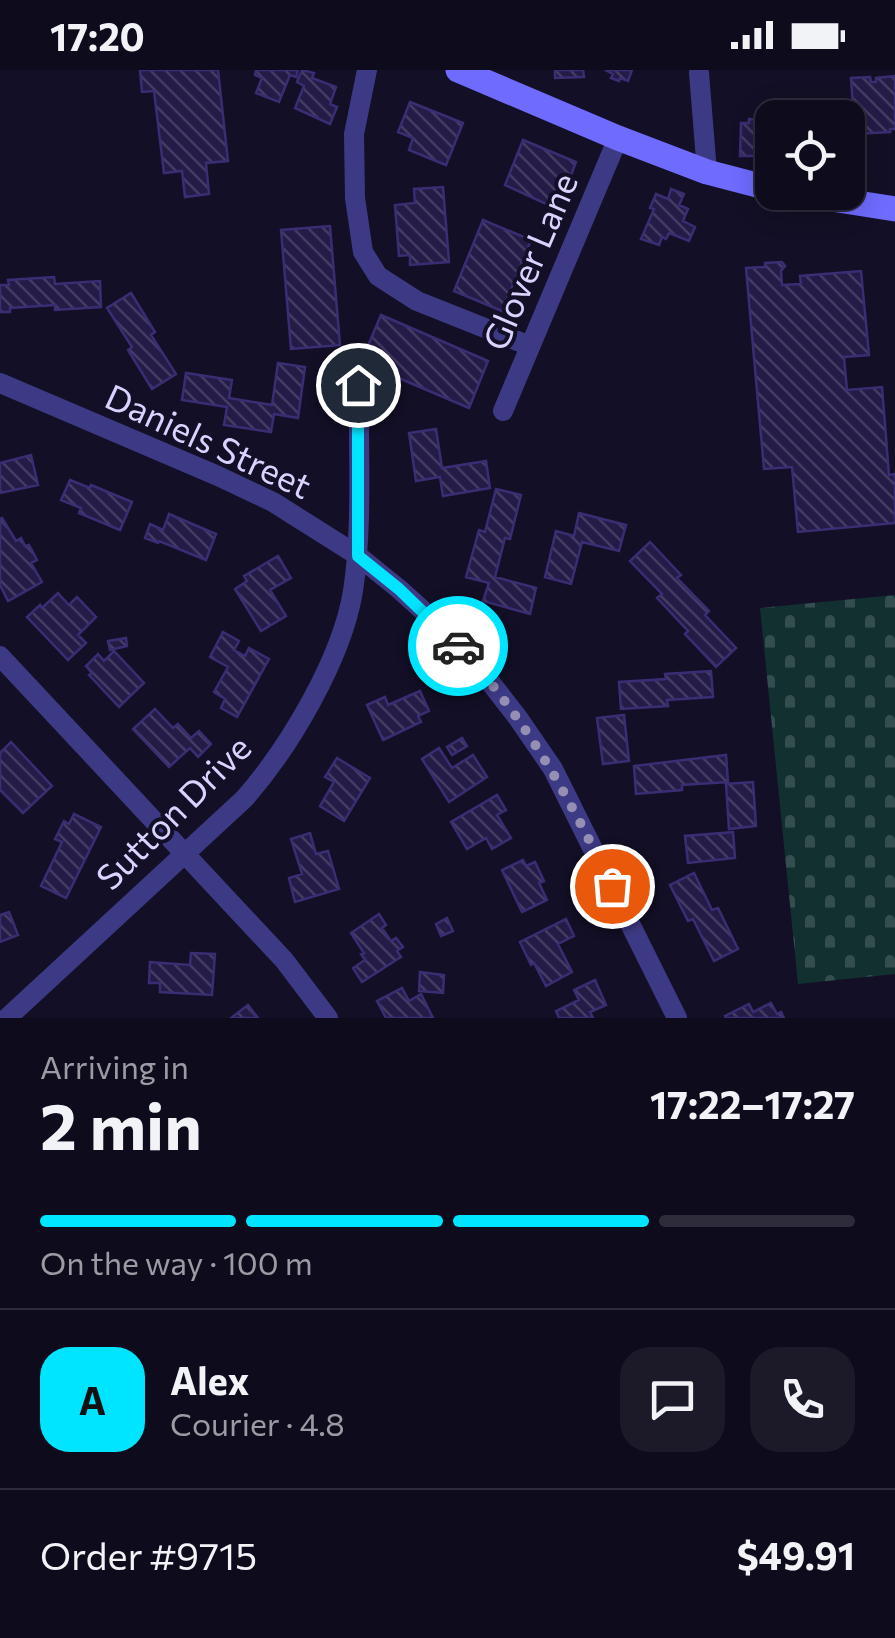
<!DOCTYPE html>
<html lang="en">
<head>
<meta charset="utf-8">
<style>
	:root { --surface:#0e0b1c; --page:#1c1929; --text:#f1f3f6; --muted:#9b9ba3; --line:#2e2b3b; --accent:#00e5ff }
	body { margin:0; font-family:Commissioner,sans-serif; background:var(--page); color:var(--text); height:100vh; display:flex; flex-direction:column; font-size:38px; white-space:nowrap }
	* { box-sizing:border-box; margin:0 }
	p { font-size:32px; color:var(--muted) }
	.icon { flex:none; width:55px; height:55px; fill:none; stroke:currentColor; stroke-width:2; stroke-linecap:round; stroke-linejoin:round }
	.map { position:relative; height:948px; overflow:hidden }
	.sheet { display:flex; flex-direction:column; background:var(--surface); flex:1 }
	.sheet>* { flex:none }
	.tools { position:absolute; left:755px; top:30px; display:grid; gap:20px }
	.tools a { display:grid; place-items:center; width:110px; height:110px; border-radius:20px; background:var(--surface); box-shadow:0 5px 25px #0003,0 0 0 2px var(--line); font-size:50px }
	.pin { position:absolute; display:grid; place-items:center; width:85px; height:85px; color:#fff; margin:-42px; border:5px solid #fff; border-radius:50%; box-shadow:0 2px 10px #0007 }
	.courier { position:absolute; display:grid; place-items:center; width:100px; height:100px; margin:-50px; border:8px solid #00e5ff; border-radius:50%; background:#fff; color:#222; box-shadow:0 2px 12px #0007 }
	.summary em { font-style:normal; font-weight:700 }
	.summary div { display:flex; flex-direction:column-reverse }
	.summary { display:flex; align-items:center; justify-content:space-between; height:170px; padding:0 40px }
	h1 { font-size:65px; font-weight:700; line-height:75px }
	.bar { display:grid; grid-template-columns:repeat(4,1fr); gap:15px 10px; align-content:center; height:120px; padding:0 40px }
	.bar i { height:12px; border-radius:8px; background:var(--line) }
	.bar .current { background:var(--accent) }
	.bar p { grid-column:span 4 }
	.line { display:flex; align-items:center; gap:25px; padding:0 40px; border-top:2px solid var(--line) }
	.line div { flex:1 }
	.round { display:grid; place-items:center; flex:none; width:105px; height:105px; border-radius:30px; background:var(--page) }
	.status { display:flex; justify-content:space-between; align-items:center; height:70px; padding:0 50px; background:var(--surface); direction:ltr }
	.status svg { height:28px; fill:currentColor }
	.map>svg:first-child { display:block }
	.cemetery { fill:url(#cemetery-stones) }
	.building { fill:url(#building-back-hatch); stroke:#3b2d73; stroke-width:2.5 }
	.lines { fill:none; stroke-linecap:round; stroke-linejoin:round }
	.minor { stroke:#3d3a85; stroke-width:20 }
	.secondary { stroke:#6f6bff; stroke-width:25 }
	.done { stroke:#948fb3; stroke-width:10; stroke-dasharray:0 18 }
	.route { stroke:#00e5ff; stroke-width:12 }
	.labels { text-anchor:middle; stroke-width:8; stroke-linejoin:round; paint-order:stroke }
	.street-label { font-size:35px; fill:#d9d4ff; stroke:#130f26 }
</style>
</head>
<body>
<div class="status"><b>17:20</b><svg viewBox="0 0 49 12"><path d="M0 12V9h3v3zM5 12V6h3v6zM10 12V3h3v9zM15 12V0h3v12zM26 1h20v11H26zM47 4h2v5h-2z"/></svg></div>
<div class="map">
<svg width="895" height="948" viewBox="0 0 895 948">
	<defs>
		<pattern id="cemetery-stones" width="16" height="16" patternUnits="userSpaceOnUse" patternTransform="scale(2.5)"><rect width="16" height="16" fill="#12302f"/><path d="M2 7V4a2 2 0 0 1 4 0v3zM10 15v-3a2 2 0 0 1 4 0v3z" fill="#344d4e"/></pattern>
		<pattern id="building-back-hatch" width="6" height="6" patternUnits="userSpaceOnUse" patternTransform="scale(2.5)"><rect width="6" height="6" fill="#241b47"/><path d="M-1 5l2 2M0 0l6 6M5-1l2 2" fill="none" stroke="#433b63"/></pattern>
	</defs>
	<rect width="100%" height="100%" fill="#130f26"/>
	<!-- cemetery -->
	<path class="cemetery" d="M895,525V904L798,914L760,538Z"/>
	<!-- building -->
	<path class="building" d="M140,0H218L228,91L206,93L209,124L185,127L182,101L164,103L154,21L142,22Z
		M256,0H298L296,7L290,5L279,32L256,23L262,8L255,5Z
		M302,0L314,3L312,8L336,17L330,34L337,37L330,54L295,38L304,16L297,12Z
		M555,0H583L584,7L555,8Z
		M605,0H632L628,11L620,8L619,11L611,8L613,4Z
		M895,6V59H890V62L855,64L851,8L870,7L871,12H876V8Z
		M410,32L463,53L446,95L409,80L413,68L398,62Z
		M749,49L759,50V53H770L771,86H740L741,53H749Z
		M523,70L576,92L563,127L560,126L555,138L505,115Z
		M443,117L449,192L410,195V185L399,186L395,135L415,133L414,119Z
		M671,119L684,124L679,135L688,139L683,151L695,157L689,171L669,163L666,169L662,167L659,175L641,169L654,139L650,138L656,124L668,129Z
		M483,150L531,170L502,241L454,221Z
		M330,156L340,275L291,279L281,160Z
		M782,192L785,196L781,201L782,215L801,214L800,206L861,201L869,285L844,287L847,320L882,317L889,405L895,404V453L798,462L792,397L764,399L746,198L765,197V193Z
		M54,207L55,214L100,211L101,237L55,240V235L10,238V242H0V215H9L8,210Z
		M131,223L155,262L151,265L176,304L152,319L128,280L132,277L107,238Z
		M381,245L488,291L469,338L361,292Z
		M278,293L305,297L298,348L274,344L271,362L224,355L227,337L182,330L186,303L232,310L229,328L272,335Z
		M436,359L442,398L486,391L490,418L443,426L440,407L416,411L409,363Z
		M31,385L38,415L0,423V393Z
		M70,410L90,418L91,415L132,432L120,460L79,443L81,438L61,430Z
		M496,419L521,425L510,469L505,468L495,507L536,518L530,544L483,531L489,513L466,507L479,460L485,462Z
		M579,443L626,455L619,481L582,472L571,514L545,507L556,461L574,466Z
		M169,444L216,464L206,490L159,471L158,473L145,468L150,454L163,460Z
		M2,448L16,471L21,468L25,476L29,475L37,490L31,493L42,512L8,531L0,515V449Z
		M650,472L681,505L677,508L709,541L705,545L736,578L716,597L685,564L688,561L657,528L662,524L630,491Z
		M278,486L291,508L270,520L286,546L261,561L235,519L247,511L244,506Z
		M58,523L69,535L77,527L96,547L78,565L86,573L68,590L27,547L40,535L42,538Z
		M223,562L239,571L234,580L245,586L249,578L269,589L237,647L221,638L225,629L214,622L228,597L210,587Z
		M126,568L127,576L110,580L108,571Z
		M114,581L144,613L119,637L89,605L92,603L86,596L98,584L104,591Z
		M711,601L713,627L667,630L668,636L621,639L619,612L666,609L665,604Z
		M420,621L429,641L418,646L421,652L383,670L367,635L385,627L388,635Z
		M155,639L173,658L178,654L191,668L199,661L211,674L198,687L190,678L169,697L133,659Z
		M624,645L629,691L603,694L597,648Z
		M462,668L467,676L452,685L447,677Z
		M11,672L52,716L23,743L0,720V683Z
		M439,678L452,698L473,685L487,707L449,732L422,689Z
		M726,685L728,712L682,715V720L636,724L634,696Z
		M337,688L370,708L344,751L320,736L334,712L325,707Z
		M753,712L756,756L729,759L726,714Z
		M497,725L506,740L497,745L511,768L492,779L486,768L467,779L451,752Z
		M74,744L101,757L66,828L41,816L62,772L55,769L64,751L69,754Z
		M733,762L735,788L688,793L685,766Z
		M310,763L316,784L328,781L339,819L295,832L289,808L302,804L291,769Z
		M523,790L526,796L535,792L544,811L539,813L547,830L522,842L502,800Z
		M694,803L712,840L718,838L738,879L714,891L693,849L688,851L670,815Z
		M9,842L18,865L0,872V845Z
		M379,844L386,855L382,858L391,871L396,868L403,877L397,881L401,887L362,912L353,898L365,890L361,884L364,883L351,863Z
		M447,848L453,861L441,866L436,854Z
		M566,849L574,866L558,874L572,902L546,916L534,893L531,895L520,872Z
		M191,883L215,884L212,925L160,922V913H149L150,892L190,895Z
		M420,902L444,905L443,923L419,921Z
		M595,910L606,935L590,942L593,948H559L556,941L579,930L574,920Z
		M402,918L409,931L421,924L433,948H386L377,931Z
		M771,933L777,944L781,942L784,948H726L725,946L749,934L753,942Z
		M248,935L258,948H231Z"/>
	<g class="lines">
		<!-- minor -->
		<path class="minor" d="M367,0L354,64L355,128L363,182L378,206L417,231L530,276
			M699,3L707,102
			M0,313L218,406L273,432L357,485L399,519L438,554L487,608L518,648L553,699L677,948
			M503,341L618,68
			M0,586L284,890L328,948
			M7,948L244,729C289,678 342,589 353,521C363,456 358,381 359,315"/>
		<!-- secondary -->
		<path class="secondary" d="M458,0L618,68L707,102L772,119
			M787,122L895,139"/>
	</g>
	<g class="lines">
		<!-- done -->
		<path class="done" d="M458,576C528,650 568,726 612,816"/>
		<!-- route -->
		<path class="route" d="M358,315V486L399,519L458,576"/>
	</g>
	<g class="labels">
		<!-- street labels -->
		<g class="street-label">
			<text transform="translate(531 192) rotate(-67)" y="12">Glover Lane</text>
			<text transform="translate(208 372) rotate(25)" y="12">Daniels Street</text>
			<text transform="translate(174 743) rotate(-45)" y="12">Sutton Drive</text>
		</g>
	</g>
</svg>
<div class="tools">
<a><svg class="icon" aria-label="locate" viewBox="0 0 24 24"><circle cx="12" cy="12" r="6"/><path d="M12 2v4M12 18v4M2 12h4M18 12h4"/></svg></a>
</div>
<div class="pin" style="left:612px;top:816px;background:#ea580c"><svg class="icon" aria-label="bag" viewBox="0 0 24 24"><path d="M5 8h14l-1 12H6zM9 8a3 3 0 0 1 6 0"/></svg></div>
<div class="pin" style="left:358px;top:315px;background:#1f2937"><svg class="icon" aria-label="home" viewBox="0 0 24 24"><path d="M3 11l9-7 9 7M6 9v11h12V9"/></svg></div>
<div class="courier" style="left:458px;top:576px"><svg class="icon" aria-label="car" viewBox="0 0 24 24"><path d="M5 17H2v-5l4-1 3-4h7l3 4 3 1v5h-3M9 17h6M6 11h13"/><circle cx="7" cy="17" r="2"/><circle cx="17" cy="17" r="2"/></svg></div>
</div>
<section class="sheet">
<div class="summary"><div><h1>2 min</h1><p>Arriving in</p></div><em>17:22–17:27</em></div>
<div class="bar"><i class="current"></i><i class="current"></i><i class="current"></i><i></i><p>On the way · 100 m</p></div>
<div class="line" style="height:180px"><b class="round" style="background:var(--accent);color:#111">A</b><div><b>Alex</b><p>Courier · 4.8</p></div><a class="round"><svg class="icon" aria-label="chat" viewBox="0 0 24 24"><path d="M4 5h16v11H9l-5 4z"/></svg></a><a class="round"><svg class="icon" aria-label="phone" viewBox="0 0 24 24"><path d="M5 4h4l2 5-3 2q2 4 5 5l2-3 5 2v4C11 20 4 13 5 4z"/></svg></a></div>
<div class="line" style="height:130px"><div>Order #9715</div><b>$49.91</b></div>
</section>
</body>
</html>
